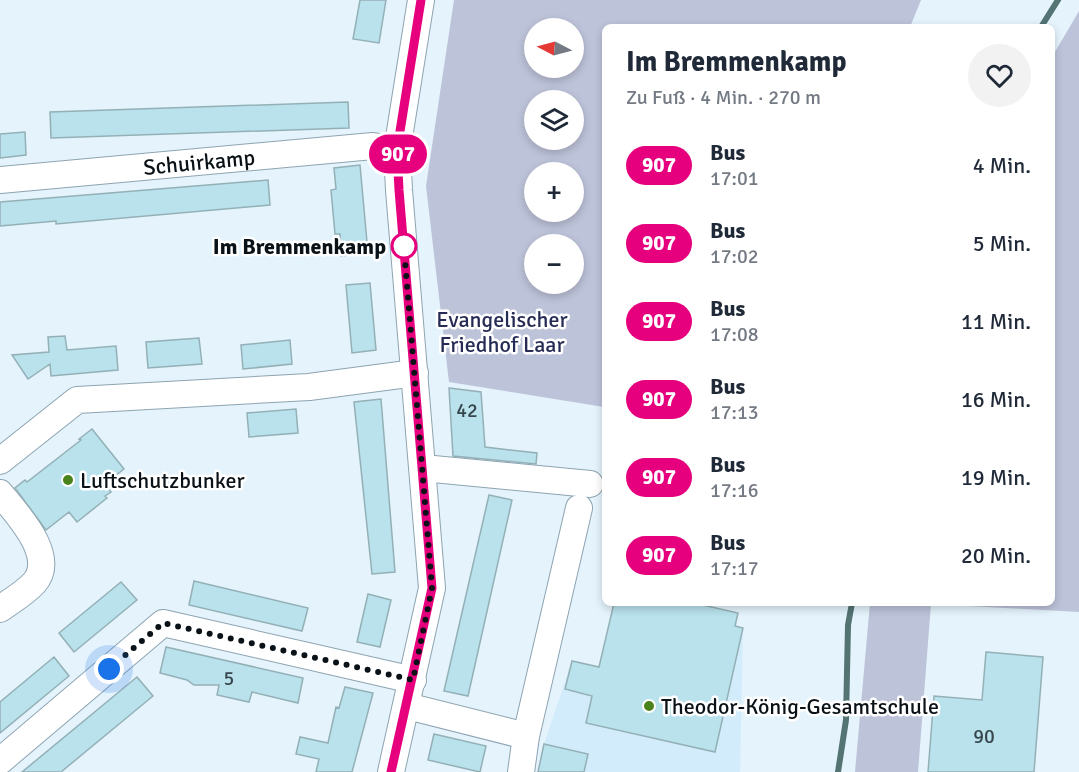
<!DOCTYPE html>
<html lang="de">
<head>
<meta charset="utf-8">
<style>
	body { margin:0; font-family:Signika,sans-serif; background:#f2f2f3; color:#1f2937; height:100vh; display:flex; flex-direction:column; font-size:22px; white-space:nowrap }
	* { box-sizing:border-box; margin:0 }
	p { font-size:20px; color:#747a83 }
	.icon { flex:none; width:33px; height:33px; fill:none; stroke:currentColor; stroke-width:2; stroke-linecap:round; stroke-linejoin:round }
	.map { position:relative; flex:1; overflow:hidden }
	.details { position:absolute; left:602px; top:24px; width:453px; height:582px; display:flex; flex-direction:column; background:#fff; border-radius:9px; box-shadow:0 3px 9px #0003 }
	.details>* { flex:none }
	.badge { padding:0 12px; border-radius:20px; font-size:21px; line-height:39px }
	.needle { width:39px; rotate:276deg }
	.fabs { position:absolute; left:524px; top:18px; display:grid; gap:12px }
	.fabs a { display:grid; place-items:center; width:60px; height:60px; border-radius:50%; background:#fff; box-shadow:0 3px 9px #0003; font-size:30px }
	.you { position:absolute; width:30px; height:30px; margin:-15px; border:4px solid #fff; border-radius:50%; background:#1a73e8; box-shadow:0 0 0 9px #1a73e833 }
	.map>.badge { position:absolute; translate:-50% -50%; box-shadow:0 0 0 3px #fff }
	.round { display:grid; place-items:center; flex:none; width:63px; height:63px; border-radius:32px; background:#f2f2f3 }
	.head { display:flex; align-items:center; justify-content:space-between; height:102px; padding:0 24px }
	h1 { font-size:28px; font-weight:700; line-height:45px }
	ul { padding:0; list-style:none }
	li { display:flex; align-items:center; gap:18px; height:78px; padding:0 24px }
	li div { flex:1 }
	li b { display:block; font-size:22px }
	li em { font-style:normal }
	li .badge { min-width:66px; font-weight:700; text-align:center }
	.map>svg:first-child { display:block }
</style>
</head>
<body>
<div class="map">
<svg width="1079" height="772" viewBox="0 0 1079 772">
	<rect width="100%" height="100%" fill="#e4f3fc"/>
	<path fill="#d2ecfb" d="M614,603H630L743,628L740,772H538L544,744L572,661L599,667Z"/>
	<path fill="#bdc3d9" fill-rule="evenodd" d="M454,0H921L910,27H604V407L449,382L426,186ZM534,28H573V68H534ZM534,100H573V140H534ZM573,172V212H534V172ZM534,244H573V284H534Z
		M1079,11V612L931,604L918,772H855L870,603H1052V57Z"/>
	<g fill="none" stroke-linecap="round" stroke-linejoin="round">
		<path stroke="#547373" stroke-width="6" d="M1041,27L1058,0
			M838,772L846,720L848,625L852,603"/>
	</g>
	<path fill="#b9e2ec" stroke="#94b0b7" stroke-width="1.5" d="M360,0H386L379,43L353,39Z
		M348,102L349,128L51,138L50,112Z
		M25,132L26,155L0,158V134Z
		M360,165L368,253L341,256L340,234H335L331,190L336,189L334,168Z
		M268,180L270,205L56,224V221L0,226V202Z
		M370,283L376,350L352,353L346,285Z
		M65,336L67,350L116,346L118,370L51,376L50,364L28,379L12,355L49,352L48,337Z
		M199,338L202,364L148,368L146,342Z
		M290,340L292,364L243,369L241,345Z
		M449,388L481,392L485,447L537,453L536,464L453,456Z
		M381,399L395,572L372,574L354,402Z
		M296,409L298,433L249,437L247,413Z
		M92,429L124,469L105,484L111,492L105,496L107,498L77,522L69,512L46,530L15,488L25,480L27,482L81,440L79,439Z
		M489,495L512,500L468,696L444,691Z
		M194,581L308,608L302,631L189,605Z
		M121,582L137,600L74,652L59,633Z
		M368,594L391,600L380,647L357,642Z
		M614,603H694L738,613L735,626L743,628L715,752L586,723L592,696L565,689L572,661L599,667Z
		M166,647L303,678L298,703L252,692L249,702L217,695L219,685H194L187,680L160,673Z
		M986,652L1043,657L1034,772H928L934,696L982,700Z
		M54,657L69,676L0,733V702Z
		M137,677L153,696L61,772H22Z
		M345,687L373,693L352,772H316L319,759L296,754L300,737L328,743L336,707L339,708Z
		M434,734L486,746L480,772L428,760Z
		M544,744L588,754L584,772H538Z"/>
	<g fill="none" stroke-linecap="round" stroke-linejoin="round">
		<defs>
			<g id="minor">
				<path id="s1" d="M0,180L373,146L397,150"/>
				<path d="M0,461L77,400L309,387L415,373"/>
				<path d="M423,468L590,484"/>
				<path d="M0,493C16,513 58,556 34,583C25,593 11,601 0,609"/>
				<path d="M407,706L526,736"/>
				<path d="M0,761L163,623L413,680"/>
				<path d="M391,772L432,588L399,190L397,150L421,0"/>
				<path d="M521,772L526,736L579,508"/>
			</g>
		</defs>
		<use href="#minor" stroke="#8da4b2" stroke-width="28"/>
		<use href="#minor" stroke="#fff" stroke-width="26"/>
	</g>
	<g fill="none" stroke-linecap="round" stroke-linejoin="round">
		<defs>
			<path id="line" d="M391,772L432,588L399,190L397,150L421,0"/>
		</defs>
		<use href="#line" stroke="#fff" stroke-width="14"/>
		<use href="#line" stroke="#e6007e" stroke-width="9"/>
		<path stroke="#0a1217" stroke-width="6" stroke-dasharray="0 10.8" d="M109,669L163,623L413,680L432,588L403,236L404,246"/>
	</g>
	<circle fill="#fff" stroke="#e6007e" stroke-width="3" cx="404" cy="246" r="12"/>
	<g fill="#4a821b" stroke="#fff" stroke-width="2">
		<circle cx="68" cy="480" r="6"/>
		<circle cx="649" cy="706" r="6"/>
	</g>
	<g text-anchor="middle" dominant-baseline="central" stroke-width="5" stroke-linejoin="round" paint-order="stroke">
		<g font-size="20" fill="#36464c">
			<text x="467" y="410">42</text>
			<text x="229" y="678">5</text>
			<text x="984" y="736">90</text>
		</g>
		<g font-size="22" fill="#0a1217" stroke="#fff">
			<text stroke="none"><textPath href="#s1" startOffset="200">Schuirkamp</textPath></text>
		</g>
		<g font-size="22" font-weight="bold" fill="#0a1217" stroke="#fff" text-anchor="end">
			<text x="386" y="246">Im Bremmenkamp</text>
		</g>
		<g font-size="22" fill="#252b54" stroke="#fff">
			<text x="502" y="319">Evangelischer<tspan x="502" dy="25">Friedhof Laar</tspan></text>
		</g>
		<g font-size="22" fill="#0a1217" stroke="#fff" text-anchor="start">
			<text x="80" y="480">Luftschutzbunker</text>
			<text x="661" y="706">Theodor-König-Gesamtschule</text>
		</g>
	</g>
</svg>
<div class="fabs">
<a><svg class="needle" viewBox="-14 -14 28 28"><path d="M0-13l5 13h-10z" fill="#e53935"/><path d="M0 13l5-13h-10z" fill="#747a83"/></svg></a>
<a><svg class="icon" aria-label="layers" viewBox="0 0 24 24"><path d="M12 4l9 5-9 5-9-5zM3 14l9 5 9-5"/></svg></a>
<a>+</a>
<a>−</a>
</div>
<div class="you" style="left:109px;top:669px"></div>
<b class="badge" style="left:398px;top:154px;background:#e6007e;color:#fff">907</b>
<section class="details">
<div class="head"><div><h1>Im Bremmenkamp</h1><p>Zu Fuß · 4 Min. · 270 m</p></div><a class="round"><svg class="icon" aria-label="heart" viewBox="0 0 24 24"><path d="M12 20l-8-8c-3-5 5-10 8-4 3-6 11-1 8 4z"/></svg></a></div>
<ul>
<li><span class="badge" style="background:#e6007e;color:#fff">907</span><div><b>Bus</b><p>17:01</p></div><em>4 Min.</em></li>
<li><span class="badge" style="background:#e6007e;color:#fff">907</span><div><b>Bus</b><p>17:02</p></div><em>5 Min.</em></li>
<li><span class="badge" style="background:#e6007e;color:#fff">907</span><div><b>Bus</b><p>17:08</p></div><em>11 Min.</em></li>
<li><span class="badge" style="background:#e6007e;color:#fff">907</span><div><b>Bus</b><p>17:13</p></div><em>16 Min.</em></li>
<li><span class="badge" style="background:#e6007e;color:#fff">907</span><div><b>Bus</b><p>17:16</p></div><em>19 Min.</em></li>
<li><span class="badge" style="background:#e6007e;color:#fff">907</span><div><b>Bus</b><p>17:17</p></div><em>20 Min.</em></li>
</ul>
</section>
</div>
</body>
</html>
